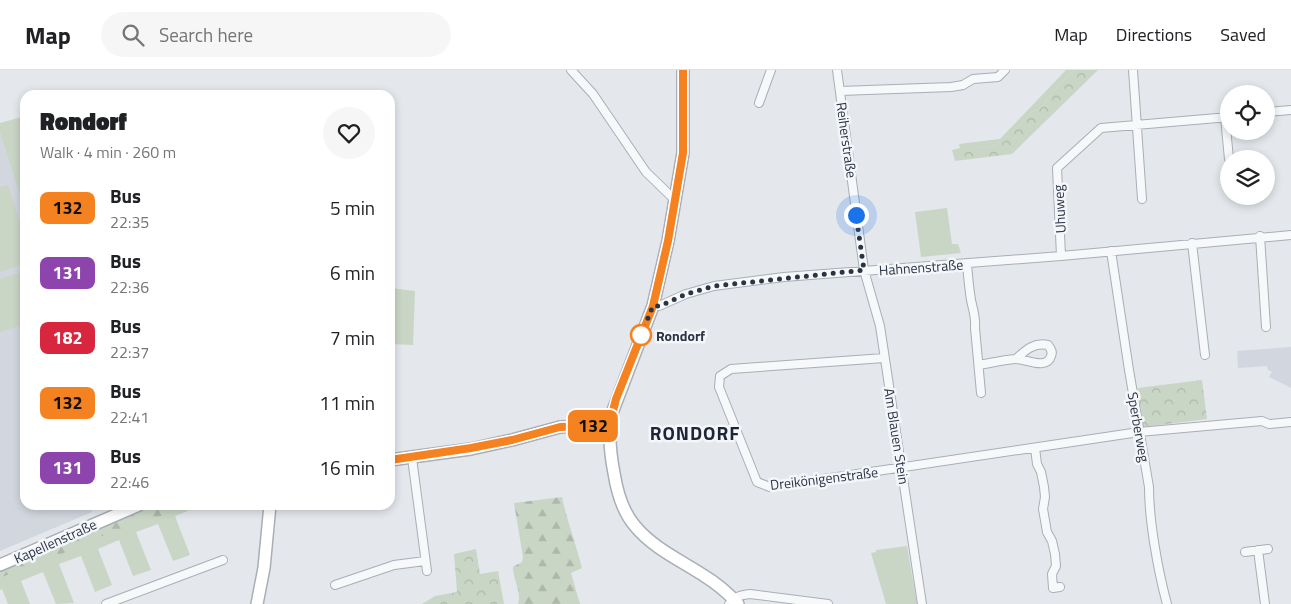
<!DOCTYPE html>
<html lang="en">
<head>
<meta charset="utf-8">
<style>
	body { margin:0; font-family:"Titillium Web",sans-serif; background:#f6f6f6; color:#202124; height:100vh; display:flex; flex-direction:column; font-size:19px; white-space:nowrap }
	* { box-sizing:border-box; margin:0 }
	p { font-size:16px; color:#757577 }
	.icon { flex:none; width:28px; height:28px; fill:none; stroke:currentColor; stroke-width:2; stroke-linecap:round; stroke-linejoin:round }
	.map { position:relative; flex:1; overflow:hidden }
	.panel { position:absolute; left:20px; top:20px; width:375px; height:420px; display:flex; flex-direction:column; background:#fff; border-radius:15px; box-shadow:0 2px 8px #0003 }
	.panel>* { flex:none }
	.badge { padding:0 10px; border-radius:8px; font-size:18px; line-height:32px }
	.fabs { position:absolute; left:1220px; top:15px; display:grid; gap:10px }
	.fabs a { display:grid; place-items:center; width:55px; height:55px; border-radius:50%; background:#fff; box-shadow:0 2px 8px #0003; font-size:25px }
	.you { position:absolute; width:25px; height:25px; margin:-12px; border:4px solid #fff; border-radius:50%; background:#1a73e8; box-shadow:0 0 0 8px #1a73e833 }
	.map>.badge { position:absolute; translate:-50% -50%; box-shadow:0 0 0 2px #fff }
	.round { display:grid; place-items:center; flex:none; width:52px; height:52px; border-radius:26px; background:#f6f6f6 }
	.summary { display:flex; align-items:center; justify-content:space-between; height:85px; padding:0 20px }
	h1 { font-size:24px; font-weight:800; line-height:38px }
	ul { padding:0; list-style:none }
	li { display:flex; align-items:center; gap:15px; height:65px; padding:0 20px }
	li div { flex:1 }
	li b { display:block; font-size:19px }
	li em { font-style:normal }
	li .badge { min-width:55px; font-weight:700; text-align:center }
	header { display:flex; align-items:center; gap:30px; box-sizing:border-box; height:70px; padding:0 25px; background:#fff; border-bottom:1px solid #e0e0e0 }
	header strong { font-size:24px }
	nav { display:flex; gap:28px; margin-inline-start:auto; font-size:18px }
	.search { width:350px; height:45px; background:#f6f6f6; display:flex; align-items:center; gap:12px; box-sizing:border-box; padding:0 18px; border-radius:28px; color:#757577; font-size:19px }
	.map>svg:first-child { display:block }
</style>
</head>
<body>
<header>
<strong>Map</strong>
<div class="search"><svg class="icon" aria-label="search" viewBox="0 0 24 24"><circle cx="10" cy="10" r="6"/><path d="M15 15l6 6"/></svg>Search here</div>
<nav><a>Map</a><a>Directions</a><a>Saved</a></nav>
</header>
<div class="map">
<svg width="1291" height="534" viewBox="0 0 1291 534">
	<defs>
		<pattern id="forest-firs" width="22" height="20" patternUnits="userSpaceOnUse" patternTransform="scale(1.25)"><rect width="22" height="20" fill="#c9d6c5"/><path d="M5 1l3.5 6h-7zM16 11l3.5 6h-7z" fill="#adb8ab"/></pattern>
		<pattern id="park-crowns" width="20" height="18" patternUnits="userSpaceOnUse" patternTransform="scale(1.25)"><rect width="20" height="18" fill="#c9d6c5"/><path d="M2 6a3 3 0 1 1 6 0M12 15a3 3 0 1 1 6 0" fill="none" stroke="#adb8ab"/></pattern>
	</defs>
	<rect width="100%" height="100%" fill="#e4e7ec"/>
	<path fill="#d2d6de" d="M0,63L25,142V435H90L92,442L0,481Z
		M1291,277V318L1269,307L1272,302L1268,300L1267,296L1238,298L1237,281Z"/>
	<path fill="#c9d6c5" d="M1066,0H1074L1053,22L1041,38L1032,42L1006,71L992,76L960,78L959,74L1000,69Z
		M25,46V142L0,63V53Z
		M8,115L25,169V194L0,202V117Z
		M947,138L952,174H958L961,183L921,187L915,142Z
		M22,202L25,212V254L0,262V209Z
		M390,218L415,221L413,275L390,274Z
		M147,435H202L175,446L190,485L173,491L158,454L136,462L151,500L133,506L119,470L98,479L112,515L95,522L81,486L59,494L74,533L56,534L43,502L21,511L30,534H8L2,519L0,520V498Z
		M907,476L917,534H886L871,483L876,482V480Z"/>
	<path fill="url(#forest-firs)" d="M562,427C567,451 576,474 582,498L571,503L580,534H518C522,522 513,510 513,497L522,492L523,487L514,433Z
		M147,435H181L177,436L174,442C160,447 148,450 133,449C126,456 119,465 109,463L59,485L49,480L47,478Z
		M39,481L41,484L30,495L0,508V498Z"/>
	<path fill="url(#park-crowns)" d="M1074,0H1098L1012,84L955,91L952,80L965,77L992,76L1005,71L1032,42L1041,38L1053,22Z
		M1202,310L1207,349L1143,357L1138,318Z
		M476,479L480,504L498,501L504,534H422L435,526L457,522L454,484Z"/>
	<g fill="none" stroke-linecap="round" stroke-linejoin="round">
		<defs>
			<path id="street" d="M571,0L593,24L646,102L676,131
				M837,0L864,200L880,256L922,534
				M1133,0L1142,129
				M840,21L951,17L963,15L973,9L998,7L1005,0
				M759,33L771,0
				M1266,42L1291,40
				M1225,47L1229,89
				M1260,166L1266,257
				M1192,173L1205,285
				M1111,181L1129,300L1149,417C1149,451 1158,501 1167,534
				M1061,186L1057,98L1101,58L1229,47
				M967,194C968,206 969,218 971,230C973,240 976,247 975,258L981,323
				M653,236H659L686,224L714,216L784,207L1061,186L1291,165
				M884,288L731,299L720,306L719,317L757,412L770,417L1139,362L1262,351L1269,354L1291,352
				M979,295C991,293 1003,290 1015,289C1024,288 1047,301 1051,286C1053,282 1051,279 1048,275C1034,272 1026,280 1017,288
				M1035,378L1037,394L1041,402L1044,417L1045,427L1043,439L1047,462L1052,471L1055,484L1056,496L1052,504L1053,518L1060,517
				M412,388L427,501
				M1258,480L1265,534
				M1245,482L1268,479
				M335,515L394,495L425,491
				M106,534L223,490
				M729,534C735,527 740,525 750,524L828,534"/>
			<path id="secondary" d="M683,0V83L668,171L653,236L612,343C608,364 610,383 614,403C617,422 622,441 635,456C653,478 680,490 703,505C716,513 728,523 738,534
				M390,390L471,379L512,370L560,357L589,356L609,357
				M0,495L139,435
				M257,534L264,498L270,435"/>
		</defs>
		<use href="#street" stroke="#a9aeb7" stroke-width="10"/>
		<use href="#secondary" stroke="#a9aeb7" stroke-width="14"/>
		<use href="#street" stroke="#f7f8fa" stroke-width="8"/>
		<use href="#secondary" stroke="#fff" stroke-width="11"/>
	</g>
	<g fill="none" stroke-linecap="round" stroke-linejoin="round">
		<defs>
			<path id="line" d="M390,390L471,378L512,370L560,357L589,356L609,357L616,329L653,236L668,171L683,83V0"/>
		</defs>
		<use href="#line" stroke="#fff" stroke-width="11"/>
		<use href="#line" stroke="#f58220" stroke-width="8"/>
		<path stroke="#2b3445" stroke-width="5" stroke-dasharray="0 9" d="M641,265L653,236H660L686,224L714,216L864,200L856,145"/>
	</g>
	<circle fill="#fff" stroke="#f58220" stroke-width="2.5" cx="641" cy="265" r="10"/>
	<g text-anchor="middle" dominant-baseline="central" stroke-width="5" stroke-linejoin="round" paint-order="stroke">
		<g font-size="14" fill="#2b3445" stroke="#f4f6f9">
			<text transform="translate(847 70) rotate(82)">Reiherstraße</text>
			<text transform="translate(1059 139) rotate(-93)">Uhuweg</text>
			<text transform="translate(921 197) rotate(-4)">Hahnenstraße</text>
			<text transform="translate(1139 357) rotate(80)">Sperberweg</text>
			<text transform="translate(897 366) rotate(81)">Am Blauen Stein</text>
			<text transform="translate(824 408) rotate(-7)">Dreikönigenstraße</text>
			<text transform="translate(55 471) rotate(-24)">Kapellenstraße</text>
		</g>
		<g font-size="14" font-weight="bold" fill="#2b3445" stroke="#f4f6f9" text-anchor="start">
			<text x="656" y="265">Rondorf</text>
		</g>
		<g font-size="19" font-weight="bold" letter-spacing="1" fill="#1d2536" stroke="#f4f6f9">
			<text x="695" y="362">RONDORF</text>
		</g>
	</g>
</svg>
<div class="fabs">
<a><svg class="icon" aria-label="locate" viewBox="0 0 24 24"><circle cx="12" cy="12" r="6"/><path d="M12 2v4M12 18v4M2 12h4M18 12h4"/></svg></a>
<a><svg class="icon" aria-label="layers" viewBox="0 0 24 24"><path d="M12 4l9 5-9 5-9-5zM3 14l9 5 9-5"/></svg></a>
</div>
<div class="you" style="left:856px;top:145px"></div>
<b class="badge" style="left:593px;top:356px;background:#f58220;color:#111">132</b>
<section class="panel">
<div class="summary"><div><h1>Rondorf</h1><p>Walk · 4 min · 260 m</p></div><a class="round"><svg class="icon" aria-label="heart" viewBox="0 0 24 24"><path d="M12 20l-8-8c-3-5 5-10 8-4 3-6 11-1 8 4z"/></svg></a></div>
<ul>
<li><span class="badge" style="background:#f58220;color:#111">132</span><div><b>Bus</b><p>22:35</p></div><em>5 min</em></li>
<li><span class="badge" style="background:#8e44ad;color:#fff">131</span><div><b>Bus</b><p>22:36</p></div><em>6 min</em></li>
<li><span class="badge" style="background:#d7263d;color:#fff">182</span><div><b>Bus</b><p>22:37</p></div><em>7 min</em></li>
<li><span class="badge" style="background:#f58220;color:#111">132</span><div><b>Bus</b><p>22:41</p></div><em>11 min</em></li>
<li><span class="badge" style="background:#8e44ad;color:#fff">131</span><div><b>Bus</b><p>22:46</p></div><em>16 min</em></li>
</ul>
</section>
</div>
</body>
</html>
